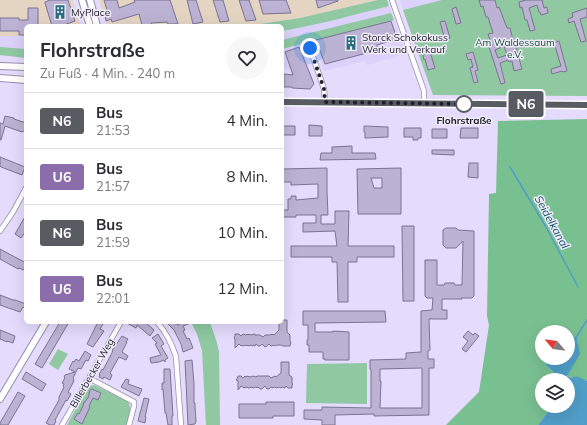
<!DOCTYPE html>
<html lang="de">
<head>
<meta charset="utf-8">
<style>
	body { margin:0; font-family:Mulish,sans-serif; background:#f7f7f7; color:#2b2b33; height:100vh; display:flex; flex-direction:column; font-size:15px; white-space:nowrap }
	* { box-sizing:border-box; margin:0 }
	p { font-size:13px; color:#7c7c81 }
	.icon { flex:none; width:22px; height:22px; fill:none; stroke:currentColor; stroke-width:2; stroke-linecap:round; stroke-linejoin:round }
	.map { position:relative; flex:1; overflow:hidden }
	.side { position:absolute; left:24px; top:24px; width:260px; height:300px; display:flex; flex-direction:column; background:#fff; border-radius:6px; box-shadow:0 4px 16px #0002 }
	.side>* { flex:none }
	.badge { padding:0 8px; border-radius:3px; font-size:14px; line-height:26px }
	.needle { width:26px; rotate:299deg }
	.fabs { position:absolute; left:535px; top:325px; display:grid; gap:8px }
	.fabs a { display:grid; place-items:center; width:40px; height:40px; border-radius:50%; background:#fff; box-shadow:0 4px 16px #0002; font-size:20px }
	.you { position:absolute; width:20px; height:20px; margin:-10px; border:3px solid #fff; border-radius:50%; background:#1a73e8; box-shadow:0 0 0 6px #1a73e833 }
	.map>.badge { position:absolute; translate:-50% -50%; box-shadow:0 0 0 2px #fff }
	.round { display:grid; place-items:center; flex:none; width:42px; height:42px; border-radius:21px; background:#f7f7f7 }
	.summary { display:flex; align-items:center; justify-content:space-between; height:68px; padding:0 16px }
	h1 { font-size:19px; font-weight:700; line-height:30px }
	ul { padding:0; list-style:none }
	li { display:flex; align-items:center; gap:12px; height:56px; padding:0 16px; border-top:1px solid #e1e1e2 }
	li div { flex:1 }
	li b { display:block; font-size:15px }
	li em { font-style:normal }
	li .badge { min-width:44px; font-weight:700; text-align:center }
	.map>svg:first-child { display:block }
</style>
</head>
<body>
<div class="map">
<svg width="587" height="425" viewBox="0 0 587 425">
	<rect width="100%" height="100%" fill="#e4dbfd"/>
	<path fill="#e4d5c3" d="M0,0H72L81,26H26V36H0Z
		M99,0H378L300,18L247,26H108Z"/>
	<path fill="#dcd1fa" d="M378,0H387L406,54L367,65L365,61L324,71L313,41L302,44L309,65L296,69H284V91H282V26H247L300,18Z
		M400,0H471L406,17Z
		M0,36H26V58L0,55Z"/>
	<path fill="#8fc8a1" d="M378,0H387L389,6C353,15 318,25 282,31V26H247L300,18Z
		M442,0H587V96L433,95L403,10Z
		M391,13L394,20L282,49V40Z
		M0,47L26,49V58L0,55Z
		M191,322H210L217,343L219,352L220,425H206L202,351L197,334Z
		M58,349L68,354L58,370L49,364Z
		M367,363V404L306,403L307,364Z
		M94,385L127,401C133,408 129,416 127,425H67L88,386Z"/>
	<path fill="#79c091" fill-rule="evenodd" d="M587,119V381C582,379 576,375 571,378L567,376L568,375L546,365L562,380H542V406H552L538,425H446L479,392L489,325L487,316L489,194L496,193L498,121ZM542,332H568V358H542Z"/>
	<path fill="#509ec8" d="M577,336V341L580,354L567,376L571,378C576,375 582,378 587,381V425H538L552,406H568V380H562L546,365L550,358H568V340Z"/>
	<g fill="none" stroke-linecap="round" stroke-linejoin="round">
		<path stroke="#509ec8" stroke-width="1.5" d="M510,167L546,227L578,287
			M577,336L587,320"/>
	</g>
	<path fill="#bcb3d4" stroke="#7b7391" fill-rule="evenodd" d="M50,0H68L75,21L61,26H52L45,3V2Z
		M104,0H117L119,8L135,2L134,0H170L178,24H168L167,22L151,23L152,25H142L139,14L112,22L111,19L106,21L105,15H106L105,11L107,10Z
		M187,0H196L203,22L193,24Z
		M213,0H223L229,21L220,22Z
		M239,0H249L256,20L246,21Z
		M259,0H286L291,13L263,14Z
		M316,0H338V1L318,8Z
		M479,0H495L497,8L499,7L507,28H510L513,40H514L522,69L514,71L512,61L509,62L508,60L500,63L505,83L501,84L489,47L492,46L488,34L493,33L488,17H486L483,6L481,7ZM504,46L507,55L498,58L495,50Z
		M526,0H542L544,8L547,7L548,13L541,15L540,12H539L537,5L529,8L535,30L530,31L527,20H525L522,7L520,8L519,2Z
		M456,7L461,23L456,24L452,9Z
		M28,8H38V26H26L25,35H19V31H0V18H19V20H28Z
		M587,8V17L580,19L586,41L581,42L574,21L569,23L568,19L573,17L572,13Z
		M391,21L397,39L377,45V50H367V53L325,64L316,40Z
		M445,21L450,38L445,39L440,22Z
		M559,41L567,71L563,72L562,71L552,74L551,69L561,66L554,43Z
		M299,47L314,84L310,89L292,88V87H284V74L293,75L285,52Z
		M430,52L435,68L428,70L425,59L424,60L423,55Z
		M473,52L478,70L475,71L478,82L474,83L470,68L473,67L471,59L468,60L466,54Z
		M5,116L14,118V119L23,122H26V132L23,131L22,132L5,126L1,140H0V123L3,124Z
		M309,125L322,126V136H309Z
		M282,126H295V135H282Z
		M364,126L388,127V137L365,138V132H364Z
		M404,128H421V138H418V140H413V137H404Z
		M461,128H478V138H460Z
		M432,129H447V138H432Z
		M352,146V153H375L376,159L320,160L321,153H332V147Z
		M432,150H454V155L432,154Z
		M0,157L25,167L22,175L1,167L0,166Z
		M469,163H478V178L468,177Z
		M327,168V191L328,215H321V224H335V211H349L348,246H394V257H357V262H348V302H338L337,262H332V257H291V246H337L335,231L303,232V223H316V215H296V217H282V210H288V199H291V196H296V200L318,198V184L291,185V182H282V169Z
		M401,168V214H358L357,169ZM371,178H382V188H374Z
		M26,215V231L21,238L15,234Z
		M402,226H414V301H403Z
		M446,228H456L458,230L474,231V296L472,298H461L462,299H442V310H447V319H429L430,350L428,351V359H434V368H429V415L374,416V414L335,415V425H322V420L304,419V410H322V407L371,408V369H370V360L406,359V353L421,352V311L432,310L433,298H427L425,296V260H437V285H444L445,283H454L455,285H462L463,241L456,248H446L443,245V230ZM422,368V408H380L381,381H380V369Z
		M0,249L26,263V266L24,269L23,270L19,268L18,269L0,259Z
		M0,295L13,300H15L26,304V309L23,307L20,312L0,305Z
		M303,311H385L386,322L315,323V332H333V331L349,332V360H325V359H323V352H309V345H307V340H308V325H303Z
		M282,320H287V332L290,335V341L291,342L290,346H283L281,345H277L275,346L274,345L271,346L269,344L267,346L265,347L262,344L260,346H258L256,344L255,346L253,345V346L251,345L249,346L248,345L247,346L246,345L243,346L242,345L241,346L239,344L235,348V339L234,338L235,336V334H239L241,336L243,334L246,335L247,334L248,335L249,334L250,335L255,334V335H260L263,337L265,335H270L271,334L272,335L273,334L274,335L279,330V322H282Z
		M60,322H69L42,368L35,364Z
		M98,322L103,324L100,329L104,331L93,347L87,344Z
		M125,322H145L154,330L150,336L137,325L136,328Z
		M166,322H176L178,325L182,322H193L183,326L185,330L183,331L187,339L189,338L193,348L183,352L181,344L174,330Z
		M0,330L15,336L13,343L7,341V342L0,339Z
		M468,331L473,335L475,333L479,336L466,352L462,349L468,341L463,337Z
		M158,334L164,344L161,346L168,358L165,360V362L164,360L159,362L151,363L150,358L161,355L155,344L157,343L152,338Z
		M122,336L128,339L126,342H127L122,352L128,356L126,360L119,357L110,373L112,375L110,380L104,377L103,379L99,377L100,375H99L102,369L103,370L112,353L113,349Z
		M85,351L91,355L88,361L86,360L81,369L78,368L73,378L74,379L73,381H74L68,392L71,394L67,401L66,400L55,420L56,421L54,425H50L46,423L59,400V397L64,387L63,386L64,384L62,383L65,378L64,377L65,375L75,372L69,369L73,361L74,362L76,359L79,361Z
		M192,360L194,384V403H195V407L196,421L195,424L188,425L185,361Z
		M281,362H289V375L292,377V383L293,384L292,385V388H288L286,386L285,388L282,387L281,388L278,387L277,388L274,387L273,388L271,387L269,389H267L265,386L262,389H260L258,387L257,388L256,387L253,388L252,387L249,388L246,387V388L244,387V388L241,386L238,390V381L236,380L237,379L238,376H241L243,378L245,376L246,377L247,376L250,377L253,376L256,377L257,376H269L271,378L275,376L276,377L281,373Z
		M164,369H170L173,416H172V425H168L166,413H165L163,389L162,390V383H164Z
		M26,372L46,384L42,391L22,379Z
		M126,379L129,380L128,384L142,389L139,396L121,387Z
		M92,389L101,393L98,400L93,398L89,406L90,407L82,424L74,419L78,413L79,414L83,406L84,402H85L89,396V393L90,390Z
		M18,392L25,396L8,425H0V423Z
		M144,398L149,399L145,417H146L145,423L138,421Z
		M266,402H294V416H273V418H239V404H266Z"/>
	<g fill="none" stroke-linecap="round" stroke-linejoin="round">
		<defs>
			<path id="minor" d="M392,0L424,91V103
				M310,48L324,89L325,103
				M0,231L13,212L26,188
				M157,322C166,332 172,344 176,357L181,425
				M89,378L134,402V406L129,425
				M62,425L121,322"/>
			<path id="secondary" d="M82,0L90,26
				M90,0L97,26
				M0,66L26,67
				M0,78L26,80
				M282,102L587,105
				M0,399L46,322"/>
		</defs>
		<use href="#minor" stroke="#978fae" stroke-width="6"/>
		<use href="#secondary" stroke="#978fae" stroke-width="8"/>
		<use href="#minor" stroke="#fff" stroke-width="4.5"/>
		<use href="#secondary" stroke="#fff" stroke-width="6"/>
	</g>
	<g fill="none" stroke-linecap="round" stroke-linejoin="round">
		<defs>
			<path id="line" d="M282,102L587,105"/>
		</defs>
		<use href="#line" stroke="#fff" stroke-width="9"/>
		<use href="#line" stroke="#595b62" stroke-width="6"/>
		<path stroke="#211d2a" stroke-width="4" stroke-dasharray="0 7.2" d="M310,48L324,89L325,102L464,104"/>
	</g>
	<defs>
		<symbol id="building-bare" viewBox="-9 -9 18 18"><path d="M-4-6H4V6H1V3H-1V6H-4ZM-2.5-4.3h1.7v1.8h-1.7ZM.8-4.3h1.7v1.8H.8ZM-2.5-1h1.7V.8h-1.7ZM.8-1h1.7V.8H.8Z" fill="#286c7d" stroke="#efecfa" stroke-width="2.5" paint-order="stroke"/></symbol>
	</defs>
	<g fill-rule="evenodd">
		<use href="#building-bare" x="50" y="2" width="20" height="20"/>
		<use href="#building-bare" x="341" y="33" width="20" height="20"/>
	</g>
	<circle fill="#fff" stroke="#595b62" stroke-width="2" cx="464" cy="104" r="8"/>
	<g text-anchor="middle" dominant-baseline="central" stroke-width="3" stroke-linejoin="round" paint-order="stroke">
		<g font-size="10" fill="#211d2a" stroke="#efecfa" text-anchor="start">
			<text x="71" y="12">MyPlace</text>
			<text x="362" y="37">Storck Schokokuss<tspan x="362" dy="12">Werk und Verkauf</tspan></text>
		</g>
		<g font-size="10" fill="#174d2e" stroke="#efecfa">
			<text x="515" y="42">Am Waldessaum<tspan x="515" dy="12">e.V.</tspan></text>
		</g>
		<g font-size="10" font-weight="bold" fill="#211d2a" stroke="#efecfa">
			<text x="464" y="120">Flohrstraße</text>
		</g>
		<g font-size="10" fill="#211d2a" stroke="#efecfa">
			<text transform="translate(92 373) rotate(-60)">Billerbecker Weg</text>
		</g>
		<g font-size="11" font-style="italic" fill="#155270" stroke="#efecfa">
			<text transform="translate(552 222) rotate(61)">Seidelkanal</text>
		</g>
	</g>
</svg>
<div class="fabs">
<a><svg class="needle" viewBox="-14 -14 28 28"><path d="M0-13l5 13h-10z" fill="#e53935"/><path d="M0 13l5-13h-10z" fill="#7c7c81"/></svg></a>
<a><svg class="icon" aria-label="layers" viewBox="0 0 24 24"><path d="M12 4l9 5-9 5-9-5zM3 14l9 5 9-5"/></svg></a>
</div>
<div class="you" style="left:310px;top:48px"></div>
<b class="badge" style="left:526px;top:104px;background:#595b62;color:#fff">N6</b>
<section class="side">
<div class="summary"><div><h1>Flohrstraße</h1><p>Zu Fuß · 4 Min. · 240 m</p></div><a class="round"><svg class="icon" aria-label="heart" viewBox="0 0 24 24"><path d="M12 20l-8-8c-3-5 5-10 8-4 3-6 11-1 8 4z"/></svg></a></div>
<ul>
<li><span class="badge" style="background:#595b62;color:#fff">N6</span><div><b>Bus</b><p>21:53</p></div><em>4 Min.</em></li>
<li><span class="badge" style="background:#8c6dab;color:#fff">U6</span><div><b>Bus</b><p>21:57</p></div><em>8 Min.</em></li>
<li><span class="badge" style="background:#595b62;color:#fff">N6</span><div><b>Bus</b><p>21:59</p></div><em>10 Min.</em></li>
<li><span class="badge" style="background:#8c6dab;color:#fff">U6</span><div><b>Bus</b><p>22:01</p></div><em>12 Min.</em></li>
</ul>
</section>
</div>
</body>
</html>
